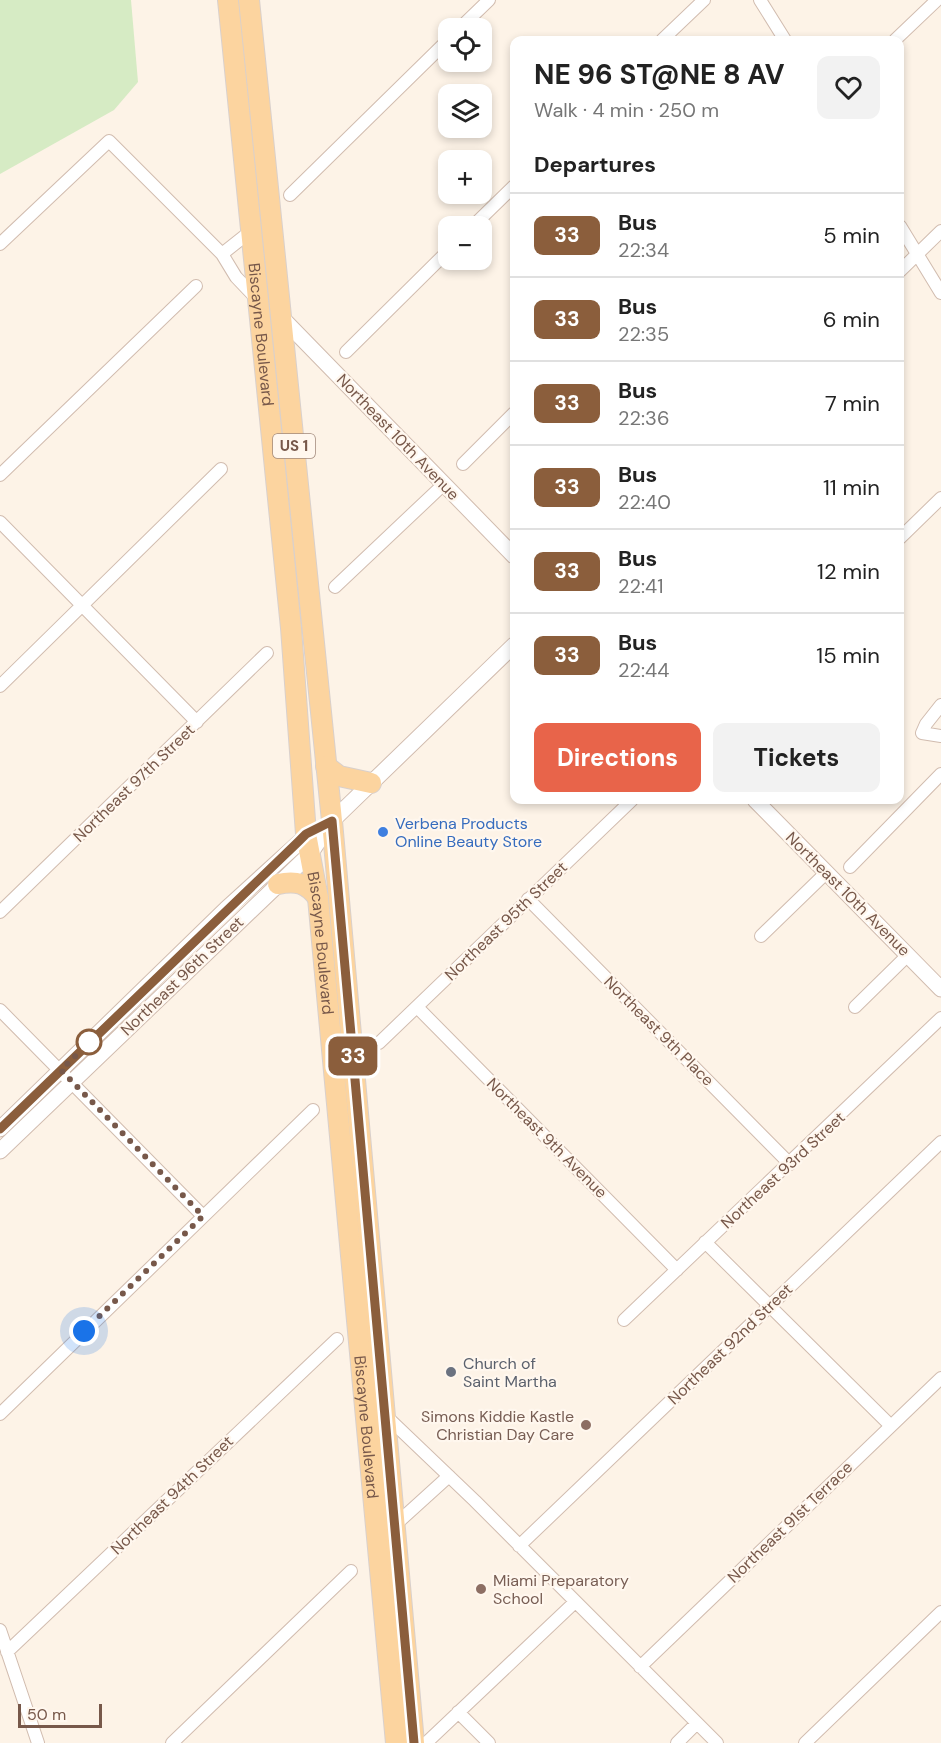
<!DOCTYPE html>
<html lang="en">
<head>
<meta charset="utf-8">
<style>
	body { margin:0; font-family:"DM Sans",sans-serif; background:#f2f2f2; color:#222; height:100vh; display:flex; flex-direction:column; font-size:22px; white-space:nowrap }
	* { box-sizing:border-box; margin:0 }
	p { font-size:20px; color:#767676 }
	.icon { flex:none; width:33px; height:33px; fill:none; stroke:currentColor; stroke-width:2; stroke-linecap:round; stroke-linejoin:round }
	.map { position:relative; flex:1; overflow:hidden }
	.details { position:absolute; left:510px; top:36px; width:394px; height:768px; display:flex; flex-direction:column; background:#fff; border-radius:12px; box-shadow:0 3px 9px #0003 }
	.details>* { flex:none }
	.badge { padding:0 12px; border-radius:9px; font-size:21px; line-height:39px }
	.buttons { position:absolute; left:438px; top:18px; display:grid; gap:12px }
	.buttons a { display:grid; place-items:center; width:54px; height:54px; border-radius:12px; background:#fff; box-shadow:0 3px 9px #0003; font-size:30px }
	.scale { position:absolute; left:18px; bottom:15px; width:84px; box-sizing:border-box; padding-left:6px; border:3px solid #77584a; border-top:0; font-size:16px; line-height:21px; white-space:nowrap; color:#77584a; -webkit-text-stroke:4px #fff7ee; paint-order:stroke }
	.you { position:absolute; width:30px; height:30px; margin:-15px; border:4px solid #fff; border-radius:50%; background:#1a73e8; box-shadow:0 0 0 9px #1a73e833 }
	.map>.badge { position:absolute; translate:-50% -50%; box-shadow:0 0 0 3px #fff }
	h2 { padding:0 24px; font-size:22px; line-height:54px }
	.round { display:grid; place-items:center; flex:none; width:63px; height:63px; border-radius:12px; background:#f2f2f2 }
	.head { display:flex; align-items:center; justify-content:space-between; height:102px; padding:0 24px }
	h1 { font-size:28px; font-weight:700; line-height:45px }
	.primary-button { display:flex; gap:12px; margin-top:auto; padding:12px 24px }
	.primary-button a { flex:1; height:69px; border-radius:12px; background:#e8644a; color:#fff; font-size:24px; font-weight:700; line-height:69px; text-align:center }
	.primary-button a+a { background:#f2f2f2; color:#222 }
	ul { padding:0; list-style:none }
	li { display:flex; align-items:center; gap:18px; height:84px; padding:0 24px; border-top:2px solid #e0e0e0 }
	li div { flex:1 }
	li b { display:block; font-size:22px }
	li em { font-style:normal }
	li .badge { min-width:66px; font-weight:700; text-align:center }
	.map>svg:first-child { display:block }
</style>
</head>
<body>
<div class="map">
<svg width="941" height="1743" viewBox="0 0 941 1743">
	<rect width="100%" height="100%" fill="#fdf3e7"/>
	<path fill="#d6ebc4" d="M0,0H131L138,82L114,110L0,174Z"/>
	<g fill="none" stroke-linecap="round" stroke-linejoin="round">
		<defs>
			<path id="minor" d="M760,0L785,40
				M460,28L489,0
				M662,40L704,0
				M895,40L937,0
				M290,195L448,40
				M473,226L514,186
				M900,226L941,293
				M0,244L109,141L222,254L236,277L257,299
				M222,254L251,231
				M900,271L941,231
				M346,352L448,251
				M463,464L514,413
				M0,475L196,286
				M0,522L197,722
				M900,538L941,498
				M335,587L444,484
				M0,686L221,469
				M941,705L926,724L922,733L941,736
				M850,867L941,774
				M528,899L790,1164
				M0,912L267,653
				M761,936L827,872
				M417,1007L677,1270
				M855,1007L908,955
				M0,1010L203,1216
				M379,1043L632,800
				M705,1242L890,1425
				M624,1320L941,1018
				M0,1414L313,1110
				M386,1416L475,1501L717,1743
				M395,1525L449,1476
				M519,1546L941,1142
				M0,1630L38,1743
				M7,1652L337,1339
				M640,1667L941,1378
				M458,1712L489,1743
				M172,1743L351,1571
				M426,1743L575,1602
				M677,1743L697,1723
				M805,1743L941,1612"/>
			<path id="tertiary" d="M281,317L514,556
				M755,800L941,989
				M0,1129L226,909L313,830
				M0,1151L310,854L332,821L514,645"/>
			<g id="primary">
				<path id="s1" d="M228,0L291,628L306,834L318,898L396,1743"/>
				<path d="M249,0L332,821L414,1743"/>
				<path d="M326,766L339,776L371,783"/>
				<path d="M278,884C296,880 307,883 318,898"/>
			</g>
		</defs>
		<use href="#minor" stroke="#d1bcaf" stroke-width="14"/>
		<use href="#tertiary" stroke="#d1bcaf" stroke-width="17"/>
		<use href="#primary" stroke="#d9d0cc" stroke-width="22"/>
		<use href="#minor" stroke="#fff" stroke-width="12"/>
		<use href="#tertiary" stroke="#fff" stroke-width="15"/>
		<use href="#primary" stroke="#fcd49f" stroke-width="20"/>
	</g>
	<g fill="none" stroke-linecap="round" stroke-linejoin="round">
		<defs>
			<path id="line" d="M0,1129L298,842L306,834L332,821L414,1743"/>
		</defs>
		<use href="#line" stroke="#fff" stroke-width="14"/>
		<use href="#line" stroke="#8b5e3c" stroke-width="9"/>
		<path stroke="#77584a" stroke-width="6" stroke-dasharray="0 10.8" d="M84,1331L203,1216L61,1070L94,1038L89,1042"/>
	</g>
	<circle fill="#3f7fe0" stroke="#fff7ee" stroke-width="2" cx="383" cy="832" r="6"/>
	<circle fill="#fff" stroke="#8b5e3c" stroke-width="3" cx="89" cy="1042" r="12"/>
	<circle fill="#6b7280" stroke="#fff7ee" stroke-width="2" cx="451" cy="1372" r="6"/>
	<g fill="#8d6e63" stroke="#fff7ee" stroke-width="2">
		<circle cx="586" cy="1425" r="6"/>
		<circle cx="481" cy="1589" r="6"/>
	</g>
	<g text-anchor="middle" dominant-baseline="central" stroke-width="4.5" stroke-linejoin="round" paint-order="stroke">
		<rect fill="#fff7ee" stroke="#a0887b" stroke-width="1.5" x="273" y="434" width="42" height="24" rx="4.5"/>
		<g font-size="15" font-weight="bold" fill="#77584a">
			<text x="294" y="446">US 1</text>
		</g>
		<g font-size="16" fill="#77584a" stroke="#fff7ee">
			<text stroke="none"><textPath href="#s1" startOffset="336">Biscayne Boulevard</textPath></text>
			<text transform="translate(398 437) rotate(46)">Northeast 10th Avenue</text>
			<text transform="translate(134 783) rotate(-44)">Northeast 97th Street</text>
			<text transform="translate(848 894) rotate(45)">Northeast 10th Avenue</text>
			<text transform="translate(506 921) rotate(-44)">Northeast 95th Street</text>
			<text stroke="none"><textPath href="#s1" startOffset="948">Biscayne Boulevard</textPath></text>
			<text transform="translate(182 976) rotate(-44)">Northeast 96th Street</text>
			<text transform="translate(659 1031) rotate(45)">Northeast 9th Place</text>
			<text transform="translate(547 1138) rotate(45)">Northeast 9th Avenue</text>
			<text transform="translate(783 1170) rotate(-43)">Northeast 93rd Street</text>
			<text transform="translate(730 1344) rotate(-44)">Northeast 92nd Street</text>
			<text stroke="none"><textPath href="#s1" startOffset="1434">Biscayne Boulevard</textPath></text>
			<text transform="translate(172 1495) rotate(-44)">Northeast 94th Street</text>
			<text transform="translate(790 1522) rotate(-44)">Northeast 91st Terrace</text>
		</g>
		<g font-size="16" fill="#366cbe" stroke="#fff7ee" text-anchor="start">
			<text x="395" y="823">Verbena Products<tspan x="395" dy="18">Online Beauty Store</tspan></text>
		</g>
		<g font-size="16" fill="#5b616d" stroke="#fff7ee" text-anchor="start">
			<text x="463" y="1363">Church of<tspan x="463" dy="18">Saint Martha</tspan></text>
		</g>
		<g font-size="16" fill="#785e54" stroke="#fff7ee" text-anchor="end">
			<text x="574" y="1416">Simons Kiddie Kastle<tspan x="574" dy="18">Christian Day Care</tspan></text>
			<text x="493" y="1580" text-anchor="start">Miami Preparatory<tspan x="493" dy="18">School</tspan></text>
		</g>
	</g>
</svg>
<div class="buttons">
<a><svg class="icon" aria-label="locate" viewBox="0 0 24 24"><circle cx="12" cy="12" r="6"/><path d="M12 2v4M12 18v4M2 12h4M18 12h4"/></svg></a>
<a><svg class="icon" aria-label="layers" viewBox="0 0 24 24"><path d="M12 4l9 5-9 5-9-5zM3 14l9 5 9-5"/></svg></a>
<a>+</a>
<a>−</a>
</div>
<div class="scale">50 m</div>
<div class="you" style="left:84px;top:1331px"></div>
<b class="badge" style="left:353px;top:1056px;background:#8b5e3c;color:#fff">33</b>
<section class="details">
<div class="head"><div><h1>NE 96 ST@NE 8 AV</h1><p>Walk · 4 min · 250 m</p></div><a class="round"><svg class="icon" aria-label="heart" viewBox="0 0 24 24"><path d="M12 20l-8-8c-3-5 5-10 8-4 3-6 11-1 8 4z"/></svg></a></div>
<h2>Departures</h2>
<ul>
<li><span class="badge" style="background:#8b5e3c;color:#fff">33</span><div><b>Bus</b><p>22:34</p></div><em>5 min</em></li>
<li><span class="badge" style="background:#8b5e3c;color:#fff">33</span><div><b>Bus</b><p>22:35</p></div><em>6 min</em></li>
<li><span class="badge" style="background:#8b5e3c;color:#fff">33</span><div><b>Bus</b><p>22:36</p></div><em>7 min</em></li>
<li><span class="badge" style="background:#8b5e3c;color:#fff">33</span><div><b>Bus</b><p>22:40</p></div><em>11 min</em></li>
<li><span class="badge" style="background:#8b5e3c;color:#fff">33</span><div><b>Bus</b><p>22:41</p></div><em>12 min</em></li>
<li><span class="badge" style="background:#8b5e3c;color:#fff">33</span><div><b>Bus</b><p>22:44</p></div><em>15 min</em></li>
</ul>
<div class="primary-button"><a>Directions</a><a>Tickets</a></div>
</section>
</div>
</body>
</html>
